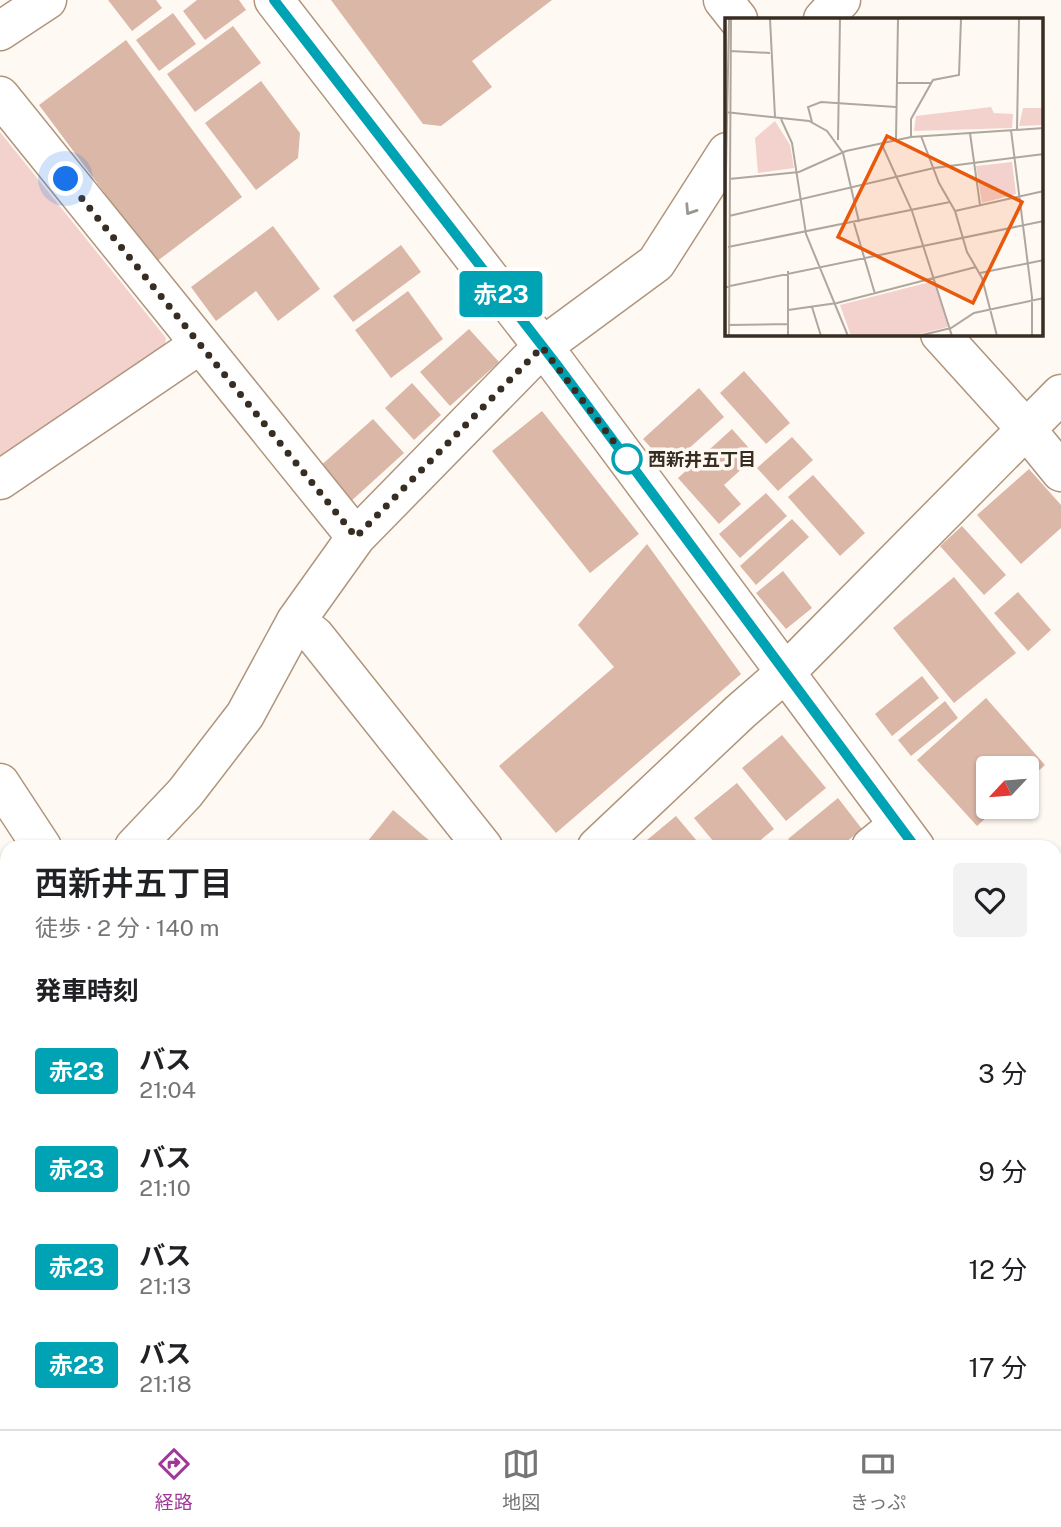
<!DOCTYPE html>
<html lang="ja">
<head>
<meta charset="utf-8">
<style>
	body { margin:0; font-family:"Public Sans","Noto Sans JP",sans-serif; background:#f2f2f2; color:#202124; height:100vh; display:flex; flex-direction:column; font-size:26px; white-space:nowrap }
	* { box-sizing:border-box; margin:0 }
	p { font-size:23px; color:#757577 }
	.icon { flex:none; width:38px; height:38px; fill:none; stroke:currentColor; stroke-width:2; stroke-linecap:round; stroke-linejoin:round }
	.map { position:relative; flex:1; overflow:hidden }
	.sheet { position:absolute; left:0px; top:840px; width:1062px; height:590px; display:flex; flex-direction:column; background:#fff; border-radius:21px 21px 0 0; box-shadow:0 2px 5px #0004 }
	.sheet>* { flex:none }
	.badge { padding:0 14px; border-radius:5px; font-size:24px; line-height:46px }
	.needle { width:46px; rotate:244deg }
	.fabs { position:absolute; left:976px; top:756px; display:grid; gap:14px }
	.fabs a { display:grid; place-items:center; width:63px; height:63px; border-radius:7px; background:#fff; box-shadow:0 2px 5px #0004; font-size:35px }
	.you { position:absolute; width:35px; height:35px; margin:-18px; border:5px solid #fff; border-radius:50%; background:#1a73e8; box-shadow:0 0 0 10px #1a73e833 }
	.map>.badge { position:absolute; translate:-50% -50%; box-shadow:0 0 0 4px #fff }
	h2 { padding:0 35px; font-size:26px; line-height:63px }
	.round { display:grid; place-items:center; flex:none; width:74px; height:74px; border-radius:7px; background:#f2f2f2 }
	.summary { display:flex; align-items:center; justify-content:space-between; height:119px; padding:0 35px }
	h1 { font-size:33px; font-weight:600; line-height:52px }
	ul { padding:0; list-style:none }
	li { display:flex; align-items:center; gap:21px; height:98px; padding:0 35px }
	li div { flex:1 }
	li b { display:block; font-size:26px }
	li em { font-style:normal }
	li .badge { min-width:77px; font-weight:700; text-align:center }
	.dock { display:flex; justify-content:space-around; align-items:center; height:98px; border-top:2px solid #e0e0e0; background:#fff; font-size:19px; color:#757577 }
	.dock a { display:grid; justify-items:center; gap:4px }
	.dock .on { color:#a03799 }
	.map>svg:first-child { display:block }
</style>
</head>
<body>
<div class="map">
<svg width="1061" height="1429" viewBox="0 0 1061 1429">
	<rect width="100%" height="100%" fill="#fff9f3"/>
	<path fill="#f3d1cc" d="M0,132L166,338L163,355L0,466Z"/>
	<path fill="#dbb7a7" d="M108,0H156L162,8L132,31Z
		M197,0H239L246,10L205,40L183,11Z
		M331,0H552L472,61L492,87L441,126L423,124Z
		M173,13L196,44L159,71L136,40Z
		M233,26L261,63L195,112L167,74Z
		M126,40L242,197L156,262L39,105Z
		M261,81L300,133L298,158L256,190L205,123Z
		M273,226L320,289L278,321L256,291L216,321L191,287Z
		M401,245L421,272L353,322L333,296Z
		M408,291L443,339L391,378L355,330Z
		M469,329L499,362L450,406L420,372Z
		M744,371L790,423L766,444L720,393Z
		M412,383L441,415L414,440L385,408Z
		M699,388L724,417L668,467L643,439Z
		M542,411L639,534L590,573L492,451Z
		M373,419L404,453L349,503L318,468Z
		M732,429L756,456L724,485L741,504L719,524L678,478Z
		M792,437L813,460L778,491L757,468Z
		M1029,469L1061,505V528L1021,564L977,515Z
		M813,475L865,533L840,556L788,497Z
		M766,493L787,516L740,558L719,534Z
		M792,519L809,537L756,585L740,566Z
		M962,526L1006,575L984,595L940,546Z
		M647,544L741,674L556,833L499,766L614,667L578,625Z
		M783,571L812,608L786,629L756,593Z
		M954,577L1016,653L954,703L893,628Z
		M1018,592L1051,630L1028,651L994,613Z
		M922,676L939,698L892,736L875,714Z
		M986,698L1045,765L1027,781V768H989V807H998L977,826L917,760Z
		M945,701L958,718L911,756L898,740Z
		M782,735L826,788L786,821L742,768Z
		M737,783L774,829L752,847H718L694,818Z
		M838,798L862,829L840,847H795L788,839Z
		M393,810L437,847H363Z
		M676,816L702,847H643L641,845Z
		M1055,1088L1061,1095V1148L1055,1153Z
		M1061,1219V1303L1055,1309V1225Z"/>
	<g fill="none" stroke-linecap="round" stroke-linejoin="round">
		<defs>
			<path id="minor" d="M274,0L557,365L915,847
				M723,0L738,19
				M823,19L841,0
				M0,31L47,0
				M0,96L356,537
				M940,334L1026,429L1061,472
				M0,480L199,345
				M296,621L315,636L483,847
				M0,783L42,847
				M134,847L185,793L245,715L296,621L356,537L542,347L656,263L727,152
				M597,847L740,712L786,672L1061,394
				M871,847L898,825
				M0,960L7,954
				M1055,1032L1061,1039
				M1055,1190L1061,1185
				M0,1339L7,1346
				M79,1423L84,1429
				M501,1423L507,1429
				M937,1423L942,1429
				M700,1429L708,1423"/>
		</defs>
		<use href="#minor" stroke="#b0957c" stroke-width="41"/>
		<use href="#minor" stroke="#fff" stroke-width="38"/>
	</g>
	<defs><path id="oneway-chevron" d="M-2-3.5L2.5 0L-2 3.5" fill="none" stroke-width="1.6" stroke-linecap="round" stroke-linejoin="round" transform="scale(1.75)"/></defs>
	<use stroke="#9b9690" href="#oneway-chevron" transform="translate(690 210) rotate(123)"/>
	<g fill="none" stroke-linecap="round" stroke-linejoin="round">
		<defs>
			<path id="line" d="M274,0L557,365L915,847"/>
		</defs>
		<use href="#line" stroke="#fff" stroke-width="16"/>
		<use href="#line" stroke="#00a3b4" stroke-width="10"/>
		<path stroke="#372d22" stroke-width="7" stroke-dasharray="0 12.6" d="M66,179L356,537L542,347L627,459"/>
	</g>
	<circle fill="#fff" stroke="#00a3b4" stroke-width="3.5" cx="627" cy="459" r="14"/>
	<g text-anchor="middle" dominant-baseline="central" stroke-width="7" stroke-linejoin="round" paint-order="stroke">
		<g font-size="18" font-weight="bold" fill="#372d22" stroke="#fff9f3" text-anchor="start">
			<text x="648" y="459">西新井五丁目</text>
		</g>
	</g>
	<g transform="translate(725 18)">
		<rect width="318" height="318" fill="#fff9f3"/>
		<path d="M266,89L269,95L288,96L287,110L189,113L191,98ZM298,90H318V107L294,108ZM50,103L65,127L69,150L33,155L30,120ZM287,144L291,176L257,185L251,148ZM209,263L223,309L186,318H126L115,287Z" fill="#f3d1cc"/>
		<path fill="none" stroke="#afa79f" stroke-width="2" d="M45,1L50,99M5,33L45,35M172,65H206M0,94L84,103L102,113L118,135L134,204M56,101L67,125L81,216L123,318M87,104L83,89L96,84L171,89M292,111L294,1M286,112L307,279V318M245,115L255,187M196,118L214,165L230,193L242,234L257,260L272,318M186,119V101L208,62L234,57L236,1M113,122L115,1M171,122L173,1M157,127L187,193L227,318M4,161L74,154L121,133L186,119L319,110M230,193L319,173M4,198L209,150L319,136M0,204L4,1M129,205L150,276M3,229L225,184M63,253V318M255,255L319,242M0,269L319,203M87,289L96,318M63,292L112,285L251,249M3,307L63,306M4,318L6,1M193,318L226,310L249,295L319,280"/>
		<path fill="#e8590c" fill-opacity="0.15" stroke="#e8590c" stroke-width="3.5" d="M162,118L297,184L248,285L113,219Z"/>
		<rect width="318" height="318" fill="none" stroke="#372d22" stroke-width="3.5"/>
	</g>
</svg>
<div class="fabs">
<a><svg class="needle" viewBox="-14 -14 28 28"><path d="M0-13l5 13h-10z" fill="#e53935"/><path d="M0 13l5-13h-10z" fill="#757577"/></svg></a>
</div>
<div class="you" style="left:66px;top:179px"></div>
<b class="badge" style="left:501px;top:294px;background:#00a3b4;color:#fff">赤23</b>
<section class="sheet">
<div class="summary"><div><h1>西新井五丁目</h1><p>徒歩 · 2 分 · 140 m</p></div><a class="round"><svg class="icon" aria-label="heart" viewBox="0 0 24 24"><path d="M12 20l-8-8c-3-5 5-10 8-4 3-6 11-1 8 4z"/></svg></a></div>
<h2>発車時刻</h2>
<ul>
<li><span class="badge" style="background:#00a3b4;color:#fff">赤23</span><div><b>バス</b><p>21:04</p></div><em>3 分</em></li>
<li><span class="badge" style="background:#00a3b4;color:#fff">赤23</span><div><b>バス</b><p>21:10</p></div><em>9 分</em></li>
<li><span class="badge" style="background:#00a3b4;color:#fff">赤23</span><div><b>バス</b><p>21:13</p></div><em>12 分</em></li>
<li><span class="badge" style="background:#00a3b4;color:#fff">赤23</span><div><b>バス</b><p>21:18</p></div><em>17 分</em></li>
</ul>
</section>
</div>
<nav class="dock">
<a class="on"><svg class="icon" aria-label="directions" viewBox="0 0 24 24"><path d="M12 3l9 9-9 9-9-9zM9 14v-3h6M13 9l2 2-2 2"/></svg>経路</a>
<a><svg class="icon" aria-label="map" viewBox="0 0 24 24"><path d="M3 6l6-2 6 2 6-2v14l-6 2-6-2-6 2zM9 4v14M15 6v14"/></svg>地図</a>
<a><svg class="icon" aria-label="tickets" viewBox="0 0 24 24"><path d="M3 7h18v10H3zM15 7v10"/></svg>きっぷ</a>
</nav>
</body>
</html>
